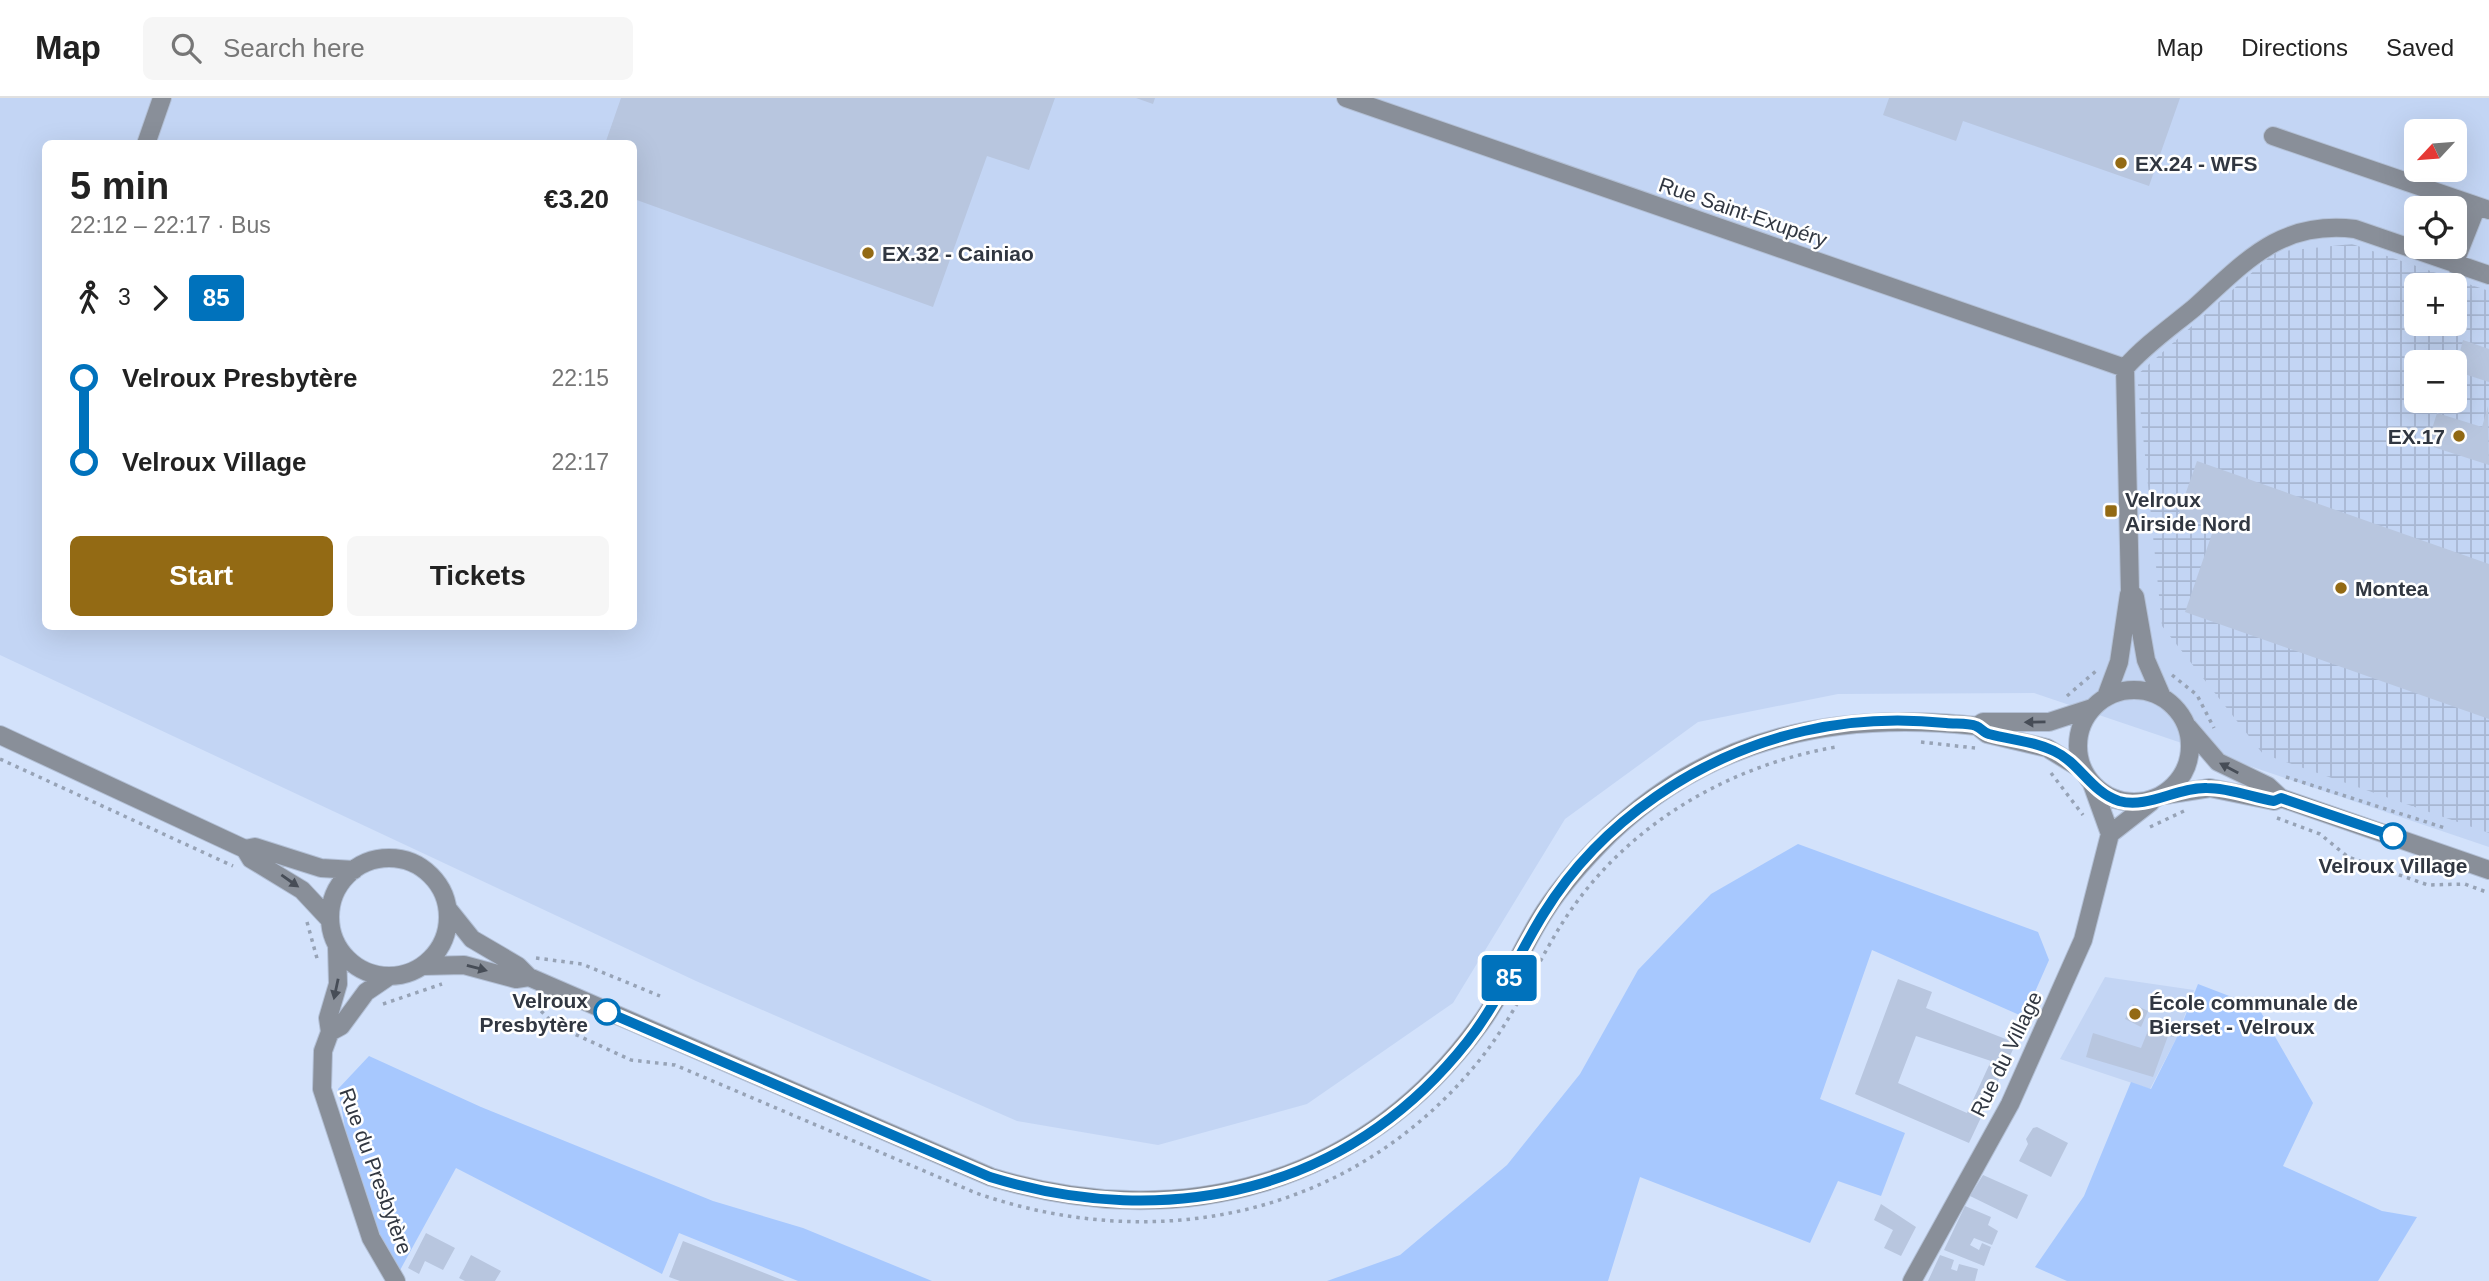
<!DOCTYPE html>
<html lang="en">
<head>
<meta charset="utf-8">
<style>
	body { margin:0; font-family:Arial,sans-serif; background:#f6f6f6; color:#222; height:100vh; display:flex; flex-direction:column; font-size:26px; white-space:nowrap }
	* { box-sizing:border-box; margin:0 }
	p { font-size:23px; color:#767676 }
	.icon { flex:none; width:38px; height:38px; fill:none; stroke:currentColor; stroke-width:2; stroke-linecap:round; stroke-linejoin:round }
	.map { position:relative; flex:1; overflow:hidden }
	.side { position:absolute; left:42px; top:42px; width:595px; height:490px; display:flex; flex-direction:column; background:#fff; border-radius:10px; box-shadow:0 7px 28px #0002 }
	.side>* { flex:none }
	.badge { padding:0 14px; border-radius:5px; font-size:24px; line-height:46px }
	.needle { width:46px; rotate:244deg }
	.controls { position:absolute; left:2404px; top:21px; display:grid; gap:14px }
	.controls a { display:grid; place-items:center; width:63px; height:63px; border-radius:10px; background:#fff; box-shadow:0 7px 28px #0002; font-size:35px }
	.map>.badge { position:absolute; translate:-50% -50%; box-shadow:0 0 0 4px #fff }
	.legs { display:flex; align-items:center; gap:10px; height:77px; padding:0 28px; font-size:23px }
	.legs p { margin-inline-start:auto }
	.summary { display:flex; align-items:center; justify-content:space-between; height:119px; padding:0 28px }
	h1 { font-size:38px; font-weight:700; line-height:52px }
	.button { display:flex; gap:14px; margin-top:auto; padding:14px 28px }
	.button a { flex:1; height:80px; border-radius:10px; background:#936a14; color:#fff; font-size:28px; font-weight:700; line-height:80px; text-align:center }
	.button a+a { background:#f6f6f6; color:#222 }
	ul { padding:0 28px; list-style:none }
	li { display:flex; align-items:center; gap:24px; height:84px; font-size:26px }
	li i { display:grid; place-items:center; width:10px; height:100%; margin:0 9px; background:currentColor }
	li i::after { content:''; width:18px; height:18px; margin:-9px; border:5px solid; border-radius:50%; background:#fff }
	li p { margin-inline-start:auto }
	li:first-child i { background:linear-gradient(#0000 50%,currentColor 0) }
	li:last-child i { background:linear-gradient(currentColor 50%,#0000 0) }
	header { display:flex; align-items:center; gap:42px; box-sizing:border-box; height:98px; padding:0 35px; background:#fff; border-bottom:2px solid #e0e0e0 }
	header strong { font-size:33px }
	nav { display:flex; gap:38px; margin-inline-start:auto; font-size:24px }
	.search { width:490px; height:63px; background:#f6f6f6; display:flex; align-items:center; gap:18px; box-sizing:border-box; padding:0 24px; border-radius:10px; color:#767676; font-size:26px }
	.map>svg:first-child { display:block }
</style>
</head>
<body>
<header>
<strong>Map</strong>
<div class="search"><svg class="icon" aria-label="search" viewBox="0 0 24 24"><circle cx="10" cy="10" r="6"/><path d="M15 15l6 6"/></svg>Search here</div>
<nav><a>Map</a><a>Directions</a><a>Saved</a></nav>
</header>
<div class="map">
<svg width="2489" height="1183" viewBox="0 0 2489 1183">
	<defs>
		<pattern id="industrial-grid" width="8" height="8" patternUnits="userSpaceOnUse" patternTransform="scale(1.75)"><rect width="8" height="8" fill="#c3d5f4"/><path d="M0 4h8M4 0v8" fill="none" stroke="#a8b7d2"/></pattern>
	</defs>
	<rect width="100%" height="100%" fill="#d3e2fb"/>
	<path fill="#c3d5f4" fill-rule="evenodd" d="M0,0H2489V749L2034,595L1838,596L1698,624L1565,721L1453,905L1307,1006L1158,1047L1017,1023L696,883L0,557ZM2417,33H2455V72H2417ZM46,46H634V528H46ZM2417,110H2455V149H2417ZM2417,187H2455V226H2417ZM2417,264H2455V303H2417Z
		M2105,879L2194,892L2176,941L2150,991L2060,961Z"/>
	<path fill="url(#industrial-grid)" fill-rule="evenodd" d="M2352,146L2489,193V735L2263,656L2162,528L2137,277L2275,154ZM2417,187H2455V226H2417ZM2417,264H2455V303H2417Z"/>
	<path fill="#a7c8fe" d="M1798,746L2038,834L2049,862L2024,919L1872,852L1820,1001L1905,1035L1881,1098L1838,1083L1810,1145L1640,1079L1608,1183H1327L1400,1157L1507,1067L1580,976L1638,872L1711,796Z
		M2198,886L2258,909L2313,1005L2283,1068L2382,1113L2417,1119L2378,1183H2067L2035,1169L2084,1098L2131,984L2151,991L2176,941Z
		M369,958L481,1009L713,1103L803,1130L932,1183H798L679,1135L662,1176L456,1070L399,1174L389,1163L351,1063L338,991Z"/>
	<path fill="#b8c6df" fill-rule="evenodd" d="M621,0H1055L1029,72L987,58L933,209L634,101V46H605Z
		M1136,0H1155L1153,6Z
		M1889,0H2180L2149,88L1963,23L1956,43L1883,17Z
		M2463,242L2489,251V284L2455,273Z
		M2488,308L2489,367L2427,347L2437,315L2482,329Z
		M2197,363L2489,466V621L2185,514L2214,430L2178,417Z
		M1898,881L1932,894L1926,910L2016,945L1969,1045L1855,996ZM1916,938L1991,963L1967,1015L1898,985Z
		M2133,906L2148,913L2141,929L2125,921Z
		M2151,925L2175,931L2174,939L2168,938L2153,979L2086,959L2093,935L2141,950Z
		M2037,1029L2068,1045L2051,1079L2019,1063L2028,1046L2026,1041L2033,1030Z
		M1983,1077L2028,1097L2017,1121L1970,1098Z
		M1881,1106L1916,1129L1901,1158L1884,1150L1893,1132L1874,1122Z
		M1965,1108L1991,1119L1988,1127L1998,1133L1992,1147L1974,1140L1970,1147L1979,1152L1982,1145L1991,1149L1984,1168L1944,1152Z
		M426,1135L455,1150L443,1172L425,1163L419,1176L408,1170Z
		M683,1143L785,1183H680L669,1179Z
		M471,1157L501,1173L495,1183H465L459,1180Z
		M1940,1157L1954,1162L1951,1171L1957,1173L1959,1166L1978,1171L1975,1183H1928Z"/>
	<g fill="none" stroke-linecap="round" stroke-linejoin="round">
		<defs>
			<path id="minor" d="M1346,0L2125,270
				M2273,38L2489,112
				M146,46L162,0
				M2454,166L2477,108
				M2078 648a56 56 0 1 1 112 0a56 56 0 1 1-112 0Z
				M2106,599L2119,564L2129,496
				M2162,599L2146,562L2135,499L2130,493L2125,270C2145,247 2171,229 2194,210C2245,164 2280,122 2355,131L2489,177
				M1977,628L1983,624H2049L2092,610
				M2188,629L2218,664L2268,688L2281,700L2489,772
				M0,637L245,751L255,749L321,770L354,772
				M2165,697L2210,690L2274,703L2281,700
				M2110,736L2151,704
				M245,751L251,761L302,792L330,822
				M330 819a59 59 0 1 1 118 0a59 59 0 1 1-118 0Z
				M448,811L472,841L518,868L529,879L991,1079C1178,1136 1362,1089 1480,926C1506,891 1521,850 1545,813C1563,785 1586,760 1610,736C1713,637 1839,613 1977,628L1987,636L2047,650L2083,672
				M337,848L338,886L328,920L330,934L323,953L322,991L371,1140L396,1183
				M423,868L464,867L516,881L529,879
				M330,934L341,928L366,894L388,879
				M1912,1183L2010,1006L2083,842L2110,736L2092,686"/>
		</defs>
		<use href="#minor" stroke="#b3c0d6" stroke-width="20"/>
		<path stroke="#97a3b6" stroke-width="3.5" stroke-dasharray="3.5 5" stroke-linecap="butt" d="M2172,577L2197,597L2214,630
			M2067,598L2096,573
			M1921,644L1975,650
			M0,661L233,768
			M2051,675L2083,717
			M2286,679L2445,730
			M2277,720L2320,736L2348,759L2428,787L2465,786L2489,795
			M2150,729L2184,713
			M307,824L318,864
			M536,860L582,866L660,898
			M520,899L537,909L555,927L631,962L675,967L976,1095C1160,1159 1357,1117 1482,959C1512,921 1531,878 1555,837C1615,734 1721,669 1836,649
			M383,906L442,886"/>
		<use href="#minor" stroke="#898f99" stroke-width="18"/>
	</g>
	<defs><path id="oneway-solid" d="M-6-.8H1V-3.2L6.5 0L1 3.2V.8H-6Z" transform="scale(1.75)"/></defs>
	<g fill="#474d57">
		<use href="#oneway-solid" transform="translate(2035 624) rotate(179)"/>
		<use href="#oneway-solid" transform="translate(2229 670) rotate(-152)"/>
		<use href="#oneway-solid" transform="translate(290 783) rotate(35)"/>
		<use href="#oneway-solid" transform="translate(477 870) rotate(15)"/>
		<use href="#oneway-solid" transform="translate(336 891) rotate(102)"/>
	</g>
	<g fill="none" stroke-linecap="round" stroke-linejoin="round">
		<defs>
			<path id="line-1" d="M607,914L990,1079C1169,1134 1348,1094 1467,944C1499,904 1517,858 1544,815C1601,723 1699,657 1804,633C1851,622 1898,620 1946,625C1955,626 1969,625 1976,628C1981,630 1984,635 1989,636C2011,642 2034,643 2054,653C2080,665 2091,694 2119,703C2148,711 2177,689 2207,690C2229,690 2252,699 2274,703L2281,700L2393,738"/>
		</defs>
		<use href="#line-1" stroke="#fff" stroke-width="16"/>
		<use href="#line-1" stroke="#0072bc" stroke-width="10"/>
	</g>
	<g fill="#936a14" stroke="#fff" stroke-width="2.5">
		<circle cx="2121" cy="65" r="7"/>
		<circle cx="868" cy="155" r="7"/>
		<circle cx="2459" cy="338" r="7"/>
		<rect x="2104" y="406" width="14" height="14" rx="3.5"/>
		<circle cx="2341" cy="490" r="7"/>
		<circle cx="2135" cy="916" r="7"/>
	</g>
	<g fill="#fff" stroke="#0072bc" stroke-width="3.5">
		<circle cx="2393" cy="738" r="12"/>
		<circle cx="607" cy="914" r="12"/>
	</g>
	<g text-anchor="middle" dominant-baseline="central" stroke-width="5" stroke-linejoin="round" paint-order="stroke">
		<g font-size="21" font-weight="bold" fill="#313741" stroke="#fff" text-anchor="start">
			<text x="2135" y="65">EX.24 - WFS</text>
			<text x="882" y="155">EX.32 - Cainiao</text>
			<text x="2445" y="338" text-anchor="end">EX.17</text>
			<text x="2125" y="401">Velroux<tspan x="2125" dy="24">Airside Nord</tspan></text>
			<text x="2355" y="490">Montea</text>
			<text x="2149" y="904">École communale de<tspan x="2149" dy="24">Bierset - Velroux</tspan></text>
		</g>
		<g font-size="21" fill="#313741" stroke="#fff">
			<text transform="translate(1743 114) rotate(19)">Rue Saint-Exupéry</text>
			<text transform="translate(2006 956) rotate(-64)">Rue du Village</text>
			<text transform="translate(376 1073) rotate(70)">Rue du Presbytère</text>
		</g>
		<g font-size="21" font-weight="bold" fill="#313741" stroke="#fff">
			<text x="2393" y="767">Velroux Village</text>
			<text x="588" y="902" text-anchor="end">Velroux<tspan x="588" dy="24">Presbytère</tspan></text>
		</g>
	</g>
</svg>
<div class="controls">
<a><svg class="needle" viewBox="-14 -14 28 28"><path d="M0-13l5 13h-10z" fill="#e53935"/><path d="M0 13l5-13h-10z" fill="#767676"/></svg></a>
<a><svg class="icon" aria-label="locate" viewBox="0 0 24 24"><circle cx="12" cy="12" r="6"/><path d="M12 2v4M12 18v4M2 12h4M18 12h4"/></svg></a>
<a>+</a>
<a>−</a>
</div>
<b class="badge" style="left:1509px;top:880px;background:#0072bc;color:#fff">85</b>
<section class="side">
<div class="summary"><div><h1>5 min</h1><p>22:12 – 22:17 · Bus</p></div><b>€3.20</b></div>
<div class="legs"><svg class="icon" aria-label="walk" viewBox="0 0 24 24"><circle cx="13" cy="4" r="2"/><path d="M13 8l-2 6 4 7M11 14l-3 7M7 12l3-4h3l4 4"/></svg>3<svg class="icon" aria-label="forward" viewBox="0 0 24 24"><path d="M9 5l7 7-7 7"/></svg><b class="badge" style="background:#0072bc;color:#fff">85</b></div>
<ul>
<li><i style="color:#0072bc"></i><b>Velroux Presbytère</b><p>22:15</p></li>
<li><i style="color:#0072bc"></i><b>Velroux Village</b><p>22:17</p></li>
</ul>
<div class="button"><a>Start</a><a>Tickets</a></div>
</section>
</div>
</body>
</html>
